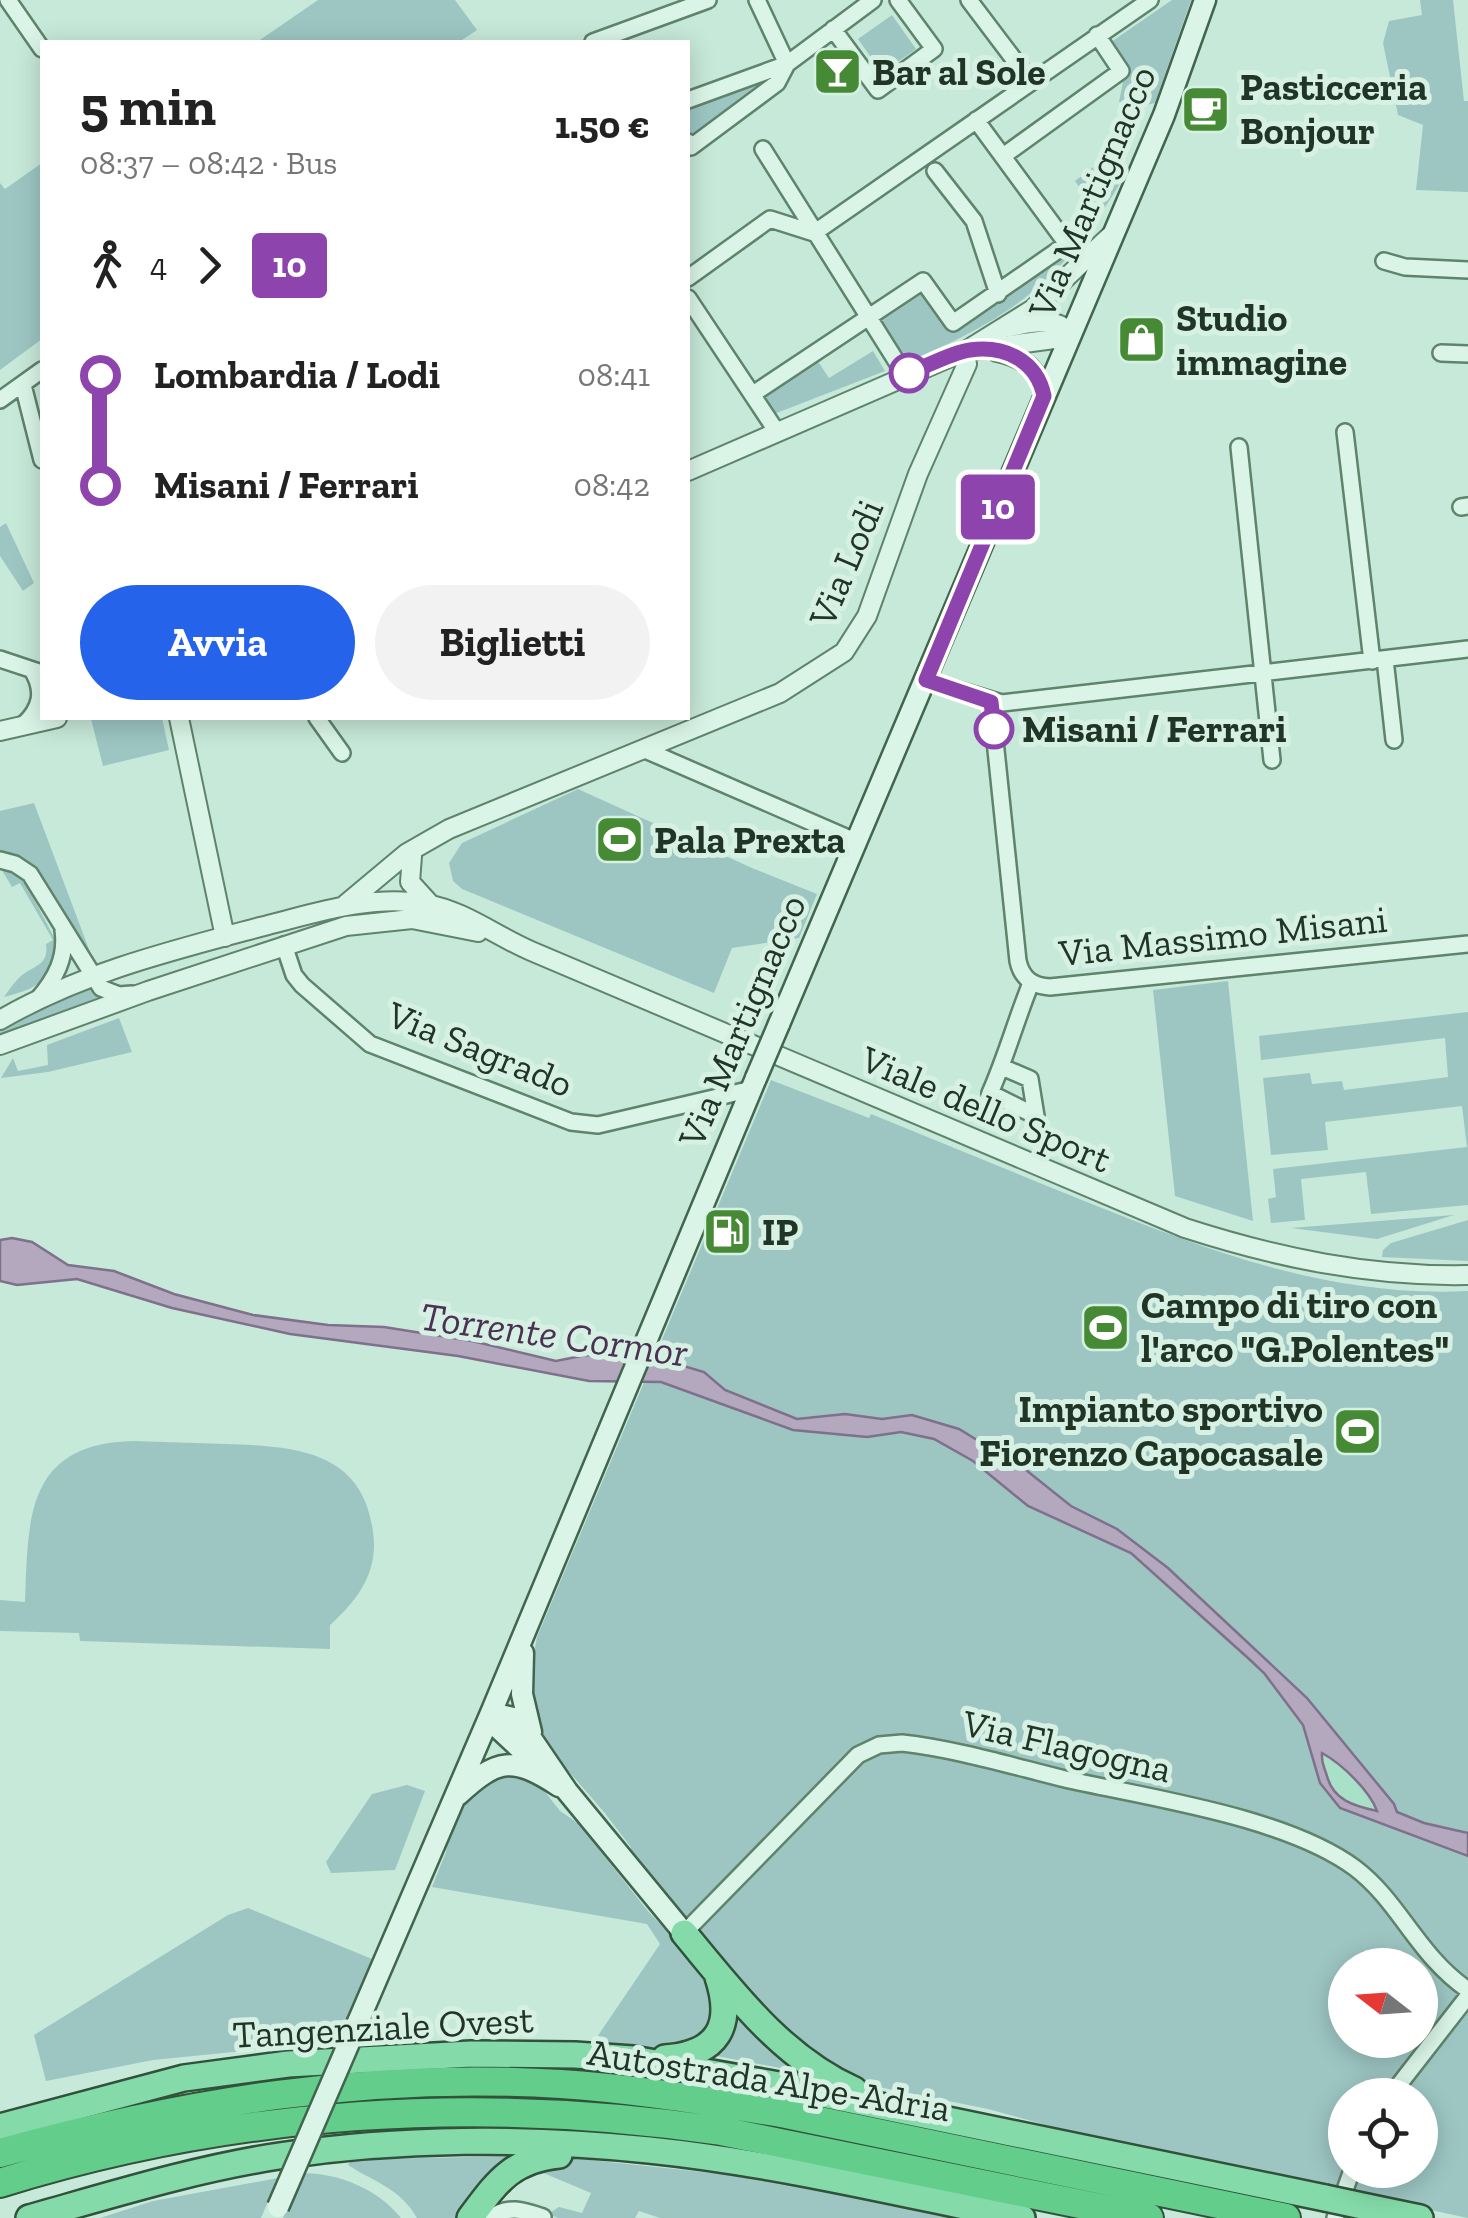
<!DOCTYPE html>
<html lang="it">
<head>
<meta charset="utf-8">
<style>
	body { margin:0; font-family:"Zilla Slab",serif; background:#f2f2f2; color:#222; height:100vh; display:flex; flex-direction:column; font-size:38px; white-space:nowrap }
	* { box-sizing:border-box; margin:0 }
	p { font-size:32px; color:#767676 }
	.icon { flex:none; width:55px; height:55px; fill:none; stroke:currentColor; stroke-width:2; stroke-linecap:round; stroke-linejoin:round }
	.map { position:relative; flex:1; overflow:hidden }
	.drawer { position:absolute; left:40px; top:40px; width:650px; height:680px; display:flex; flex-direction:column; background:#fff; border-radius:0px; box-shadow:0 5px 25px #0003 }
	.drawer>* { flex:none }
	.badge { padding:0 20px; border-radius:8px; font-size:35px; line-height:65px }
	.needle { width:65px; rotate:287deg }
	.fabs { position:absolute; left:1328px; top:1948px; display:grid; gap:20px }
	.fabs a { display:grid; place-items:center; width:110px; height:110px; border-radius:50%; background:#fff; box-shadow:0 5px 25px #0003; font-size:50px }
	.map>.badge { position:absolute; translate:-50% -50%; box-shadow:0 0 0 5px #fff }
	.legs { display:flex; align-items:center; gap:15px; height:110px; padding:0 40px; font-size:32px }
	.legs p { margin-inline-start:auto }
	.head { display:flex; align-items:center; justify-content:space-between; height:170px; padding:0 40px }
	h1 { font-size:55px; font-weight:800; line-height:75px }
	.primary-button { display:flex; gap:20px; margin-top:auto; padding:20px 40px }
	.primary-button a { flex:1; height:115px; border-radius:60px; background:#2563eb; color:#fff; font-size:40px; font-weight:800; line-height:115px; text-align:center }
	.primary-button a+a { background:#f2f2f2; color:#222 }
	ul { padding:0 40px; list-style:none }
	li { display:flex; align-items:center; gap:35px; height:110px; font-size:38px }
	li i { display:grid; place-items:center; width:15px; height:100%; margin:0 12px; background:currentColor }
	li i::after { content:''; width:25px; height:25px; margin:-12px; border:8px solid; border-radius:50%; background:#fff }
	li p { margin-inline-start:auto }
	li:first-child i { background:linear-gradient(#0000 50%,currentColor 0) }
	li:last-child i { background:linear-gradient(currentColor 50%,#0000 0) }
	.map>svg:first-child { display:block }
</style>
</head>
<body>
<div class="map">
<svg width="1468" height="2218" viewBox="0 0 1468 2218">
	<rect width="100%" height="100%" fill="#c7e9d9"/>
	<path fill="#9dc6c3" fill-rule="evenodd" d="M318,0H455L477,30L459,42H257Z
		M1172,0H1191L1155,103L1137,107L1119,102L1126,67L1111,42Z
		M1420,0H1453L1464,101H1468V192L1416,190L1423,125L1398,115L1383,43L1389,21L1422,15Z
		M892,15L916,49L882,73L858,39Z
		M763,82L692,137L688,131V105Z
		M1101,161L1119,185C1060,283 1012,317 908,362L875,316L922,286L950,329L1070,241L1076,243L1094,221L1090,216L1094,209L1075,181Z
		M42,163V339L0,370V183L5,189Z
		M873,351L885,371L774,414L760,393L815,357L829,378Z
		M6,523L34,583L23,591L0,556V527Z
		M97,718H162L169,750L103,766L91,719Z
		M578,789L752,868L817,894L799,938L732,948L714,993L462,889L453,881L449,863L462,843Z
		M34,803L93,960L88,961C66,920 49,864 0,850V811Z
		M0,867L24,880L57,943C49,980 41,988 4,997C9,990 15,981 21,976C35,965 49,965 46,944L53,940L20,883L12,887Z
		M1228,981L1253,1221L1175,1196L1153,990Z
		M92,984L97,995L104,999L0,1037V1029Z
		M1468,1012V1205L1371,1214L1366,1172L1301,1179L1305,1220L1271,1223L1268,1199L1276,1197L1273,1169L1467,1147L1462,1106L1325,1122L1328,1150L1271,1155L1263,1078L1310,1073L1312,1084L1342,1081L1344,1090L1448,1077L1445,1038L1261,1060L1259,1036Z
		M119,1018L132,1052L48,1072L1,1078L13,1058L18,1071L48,1065L47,1045Z
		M771,1080L869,1118L871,1114C940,1142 1008,1170 1077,1198C1203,1249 1329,1298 1468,1291V2218L1093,2138L988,2109L859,2083L791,2043L642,1873L630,1846L604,1812L537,1735L529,1679L537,1637ZM1345,1965H1420V2040H1345ZM1345,2095H1420V2170H1345Z
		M1454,1215L1377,1239L1291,1228Z
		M1468,1220V1261L1382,1257L1383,1250L1391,1243Z
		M134,1441C165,1442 195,1443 226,1444C292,1446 363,1449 373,1532C379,1571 358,1600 330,1625V1649L80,1641L79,1633L0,1631V1600L25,1602C28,1518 26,1443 134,1441Z
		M506,1770L539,1784L560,1811L579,1824L647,1910L700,1967L713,1992L712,2021L700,2040L665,2050L593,2043L660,1944L647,1924L432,1887L446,1852L449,1827L466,1798Z
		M407,1785L425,1791L395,1870L331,1873L326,1862L372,1794Z
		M248,1908L372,1959L336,2042L153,2060L46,2081L34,2035L228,1915Z
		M734,2004L801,2072L706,2054Z
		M519,2156L478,2192L458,2218H417C400,2188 374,2182 348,2165L351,2161L371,2159Z
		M558,2159H581L796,2182L963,2218H660L639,2211L635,2218H558L548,2214L559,2207L582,2213L591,2193L529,2167Z
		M302,2173C339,2173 378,2189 401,2218H283Z
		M278,2178L261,2218H100L153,2201Z"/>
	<path fill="#a8e1c8" d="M1322,1752C1341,1763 1371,1791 1377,1811C1354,1804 1334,1801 1327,1776C1324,1766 1321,1762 1322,1752Z"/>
	<path fill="#b3a8bd" stroke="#7f708b" stroke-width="2.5" fill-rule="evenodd" d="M12,1238L32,1242L68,1265L114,1271L174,1294L253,1315L328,1325L384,1327L472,1341L556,1361L586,1355L667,1361L704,1372L725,1390L797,1419L845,1414L882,1419L912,1415L959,1429L1026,1470L1071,1506L1117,1529L1168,1568L1307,1698L1394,1804L1397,1812L1424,1823L1468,1833V1856L1340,1808L1320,1783L1303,1725L1264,1673L1248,1658L1131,1553L1028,1506L973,1461L934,1439L901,1432L867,1437L793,1430L661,1382L589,1381L458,1356L290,1334L172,1308L77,1279L17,1285L0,1281V1240ZM1322,1753C1342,1764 1370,1791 1377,1811C1354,1806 1333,1800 1327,1776C1324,1766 1321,1763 1322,1753Z"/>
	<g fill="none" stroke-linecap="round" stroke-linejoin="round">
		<defs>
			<path id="minor" d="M8,0L42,49
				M757,0L787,64
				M969,0L1031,82
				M833,29L878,90L934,49L898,0
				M593,42L708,0
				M688,100L787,64L873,0
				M688,142L691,147L777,83L787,64
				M763,149L905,375
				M1003,156L1121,71L1097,35
				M935,171L974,221L998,294
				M1384,261L1405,267L1468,270
				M688,278L770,219L814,233L1150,0
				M688,298L777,432
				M1441,353L1468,354
				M23,385L42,460
				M753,394L923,281L953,323L1067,244L976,120
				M0,400L42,370
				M1345,432L1372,661
				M1239,447L1272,760
				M1461,507L1468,506
				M0,659L39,672
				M1385,659L1394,740
				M926,680L1002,703L1468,649
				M991,702L1018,961C1022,979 1033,986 1050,987L1468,944
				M317,718L342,753
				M23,725C41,709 45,691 32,670
				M643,749L857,842
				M0,860L15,864L30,874L101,988L119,995L132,994
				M284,945L294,975L302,985L370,1044L571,1122L598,1125L752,1089
				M38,999C55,979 67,958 63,930
				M1002,1067L1030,1079L1036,1116L990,1093C1006,1057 1016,1020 1031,983
				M684,1933L858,1755L879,1745L902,1743C956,1749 1012,1766 1065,1779C1150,1798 1286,1817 1355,1868C1400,1902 1417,1955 1468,1990
				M1391,2095L1468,1996
				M490,2218C508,2205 523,2210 543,2217
				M1335,2218L1352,2170"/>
			<path id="tertiary" d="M1008,327C1029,324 1055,315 1071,333
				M972,350L1069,337
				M997,352C1024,358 1038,368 1044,396
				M688,471L967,350L1033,309L1109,237
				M179,718L225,937
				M0,731L57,718
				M412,856L410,882L430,904
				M346,904L407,853L449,829L780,693L844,652L867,616L918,474L967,364L962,352
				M0,1020C81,973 170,951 260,927C313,914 370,894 426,904C463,910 496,936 531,951L1185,1228C1278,1258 1370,1277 1468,1275
				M0,1045L148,991L346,926L412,919L478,932"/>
			<path id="secondary" d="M779,1024L1164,115L1205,0
				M523,1653L522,1694L531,1732
				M491,1713L513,1718L522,1725L567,1791L684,1933
				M491,1713L498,1728L539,1766
				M458,1795C498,1758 513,1756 559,1786
				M358,2022L491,1713L756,1078"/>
			<path id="trunk" d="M684,1933C734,1993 781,2057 854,2090
				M665,2058C718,2054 734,2026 718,1977
				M0,2127L184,2078L288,2064L471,2054L575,2055L633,2059L779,2085L1325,2198
				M1367,2207L1420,2218
				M29,2218C111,2195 194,2169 279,2156C399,2138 528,2137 649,2150C775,2163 898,2193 1022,2218
				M470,2218C497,2182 511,2160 559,2155"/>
			<path id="motorway" d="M0,2153C186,2102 368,2072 561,2084C637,2089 712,2101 786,2114L1286,2218
				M0,2183C235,2110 479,2095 721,2131L1149,2218"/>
		</defs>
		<use href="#minor" stroke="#5f836b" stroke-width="20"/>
		<use href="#tertiary" stroke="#5f836b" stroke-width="22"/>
		<use href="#secondary" stroke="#42654d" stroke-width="25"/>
		<use href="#trunk" stroke="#32513b" stroke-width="30"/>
		<use href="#motorway" stroke="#32513b" stroke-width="32"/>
		<use href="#minor" stroke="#daf5e8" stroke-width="15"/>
		<use href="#tertiary" stroke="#daf5e8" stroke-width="18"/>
		<use href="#secondary" stroke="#daf5e8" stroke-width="20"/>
		<use href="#trunk" stroke="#84daa8" stroke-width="25"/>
		<use href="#motorway" stroke="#63cd8b" stroke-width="28"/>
		<defs>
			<path id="secondary-bridge" d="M756,1078L779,1024
				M278,2207L358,2022"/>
			<path id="trunk-bridge" d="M1325,2198L1367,2207"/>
		</defs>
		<use href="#secondary-bridge" stroke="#42654d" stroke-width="25" stroke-linecap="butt"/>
		<use href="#trunk-bridge" stroke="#32513b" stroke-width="30" stroke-linecap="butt"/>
		<use href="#secondary-bridge" stroke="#daf5e8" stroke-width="20"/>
		<use href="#trunk-bridge" stroke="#84daa8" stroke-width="25"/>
	</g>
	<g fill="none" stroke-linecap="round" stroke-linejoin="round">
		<defs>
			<path id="line-1" d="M909,373C928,366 950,353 970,350C1005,345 1037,361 1044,396L926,680L991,702L994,729"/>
		</defs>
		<use href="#line-1" stroke="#fff" stroke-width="22"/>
		<use href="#line-1" stroke="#8e44ad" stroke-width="15"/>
	</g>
	<defs>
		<symbol id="bar-square" viewBox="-11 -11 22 22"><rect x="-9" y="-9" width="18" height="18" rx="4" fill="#468a36" stroke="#d6f1e4"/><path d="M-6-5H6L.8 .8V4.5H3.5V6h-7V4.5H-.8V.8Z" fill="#fff"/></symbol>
		<symbol id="cafe-square" viewBox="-11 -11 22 22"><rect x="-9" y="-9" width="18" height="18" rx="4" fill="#468a36" stroke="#d6f1e4"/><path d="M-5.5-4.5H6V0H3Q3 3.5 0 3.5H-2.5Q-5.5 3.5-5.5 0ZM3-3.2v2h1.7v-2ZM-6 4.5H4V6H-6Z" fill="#fff"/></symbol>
		<symbol id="shop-square" viewBox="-11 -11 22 22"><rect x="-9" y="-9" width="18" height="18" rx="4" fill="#468a36" stroke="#d6f1e4"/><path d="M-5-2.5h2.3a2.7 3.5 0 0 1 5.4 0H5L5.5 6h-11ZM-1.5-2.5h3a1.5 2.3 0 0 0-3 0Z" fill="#fff"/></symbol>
		<symbol id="stadium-square" viewBox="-11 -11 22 22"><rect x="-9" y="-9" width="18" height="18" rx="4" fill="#468a36" stroke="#d6f1e4"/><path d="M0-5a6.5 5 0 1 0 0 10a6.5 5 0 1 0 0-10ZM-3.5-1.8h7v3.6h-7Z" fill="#fff"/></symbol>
		<symbol id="fuel-square" viewBox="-11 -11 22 22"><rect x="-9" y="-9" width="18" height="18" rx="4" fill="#468a36" stroke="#d6f1e4"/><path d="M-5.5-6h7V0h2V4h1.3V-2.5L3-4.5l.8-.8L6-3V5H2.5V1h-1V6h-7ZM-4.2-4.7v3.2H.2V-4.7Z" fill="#fff"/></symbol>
	</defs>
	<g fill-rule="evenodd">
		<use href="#bar-square" x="810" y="44" width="55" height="55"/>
		<use href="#cafe-square" x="1178" y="82" width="55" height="55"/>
		<use href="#shop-square" x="1114" y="312" width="55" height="55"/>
		<use href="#stadium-square" x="592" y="812" width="55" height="55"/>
		<use href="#fuel-square" x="700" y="1204" width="55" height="55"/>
		<use href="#stadium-square" x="1078" y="1300" width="55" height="55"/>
		<use href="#stadium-square" x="1330" y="1404" width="55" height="55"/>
	</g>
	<g fill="#fff" stroke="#8e44ad" stroke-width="5">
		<circle cx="909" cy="373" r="18"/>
		<circle cx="994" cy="729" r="18"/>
	</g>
	<g text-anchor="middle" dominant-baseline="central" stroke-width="10" stroke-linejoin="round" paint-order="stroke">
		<g font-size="38" font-weight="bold" fill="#213527" stroke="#d6f1e4" text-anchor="start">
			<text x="872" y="72">Bar al Sole</text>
			<text x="1240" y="87">Pasticceria<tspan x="1240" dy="44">Bonjour</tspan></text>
			<text x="1176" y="318">Studio<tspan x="1176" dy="44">immagine</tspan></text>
			<text x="654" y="840">Pala Prexta</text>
			<text x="762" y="1232">IP</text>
			<text x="1141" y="1305">Campo di tiro con<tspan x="1141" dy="44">l'arco "G.Polentes"</tspan></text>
			<text x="1323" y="1409" text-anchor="end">Impianto sportivo<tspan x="1323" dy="44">Fiorenzo Capocasale</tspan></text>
		</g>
		<g font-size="38" fill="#213527" stroke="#d6f1e4">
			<text transform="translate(1092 192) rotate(-67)">Via Martignacco</text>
			<text transform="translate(846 563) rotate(-67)">Via Lodi</text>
			<text transform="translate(1223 936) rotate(-6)">Via Massimo Misani</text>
			<text transform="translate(742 1021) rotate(-67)">Via Martignacco</text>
			<text transform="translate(480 1049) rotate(22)">Via Sagrado</text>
			<text transform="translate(986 1109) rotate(23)">Viale dello Sport</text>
			<text transform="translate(1067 1746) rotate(13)">Via Flagogna</text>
			<text transform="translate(383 2027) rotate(-3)">Tangenziale Ovest</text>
			<text transform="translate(769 2080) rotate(9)">Autostrada Alpe-Adria</text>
		</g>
		<g font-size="38" font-weight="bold" fill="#213527" stroke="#d6f1e4" text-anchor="start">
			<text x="1022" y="729">Misani / Ferrari</text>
		</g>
		<g font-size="40" font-style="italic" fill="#4b3253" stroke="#d6f1e4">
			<text transform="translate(554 1334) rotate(8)">Torrente Cormor</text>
		</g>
	</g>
</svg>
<div class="fabs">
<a><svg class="needle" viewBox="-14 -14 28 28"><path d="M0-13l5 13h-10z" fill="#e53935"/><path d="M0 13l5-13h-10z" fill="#767676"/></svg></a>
<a><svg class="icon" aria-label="locate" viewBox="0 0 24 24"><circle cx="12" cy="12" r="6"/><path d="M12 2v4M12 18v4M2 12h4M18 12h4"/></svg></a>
</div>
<b class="badge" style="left:998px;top:507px;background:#8e44ad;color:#fff">10</b>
<section class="drawer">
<div class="head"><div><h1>5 min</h1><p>08:37 – 08:42 · Bus</p></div><b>1.50 €</b></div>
<div class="legs"><svg class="icon" aria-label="walk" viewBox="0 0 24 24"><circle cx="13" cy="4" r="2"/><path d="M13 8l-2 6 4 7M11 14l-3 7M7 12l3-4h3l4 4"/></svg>4<svg class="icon" aria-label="forward" viewBox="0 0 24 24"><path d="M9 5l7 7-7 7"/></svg><b class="badge" style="background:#8e44ad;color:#fff">10</b></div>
<ul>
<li><i style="color:#8e44ad"></i><b>Lombardia / Lodi</b><p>08:41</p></li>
<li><i style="color:#8e44ad"></i><b>Misani / Ferrari</b><p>08:42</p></li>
</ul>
<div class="primary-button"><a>Avvia</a><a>Biglietti</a></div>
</section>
</div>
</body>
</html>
